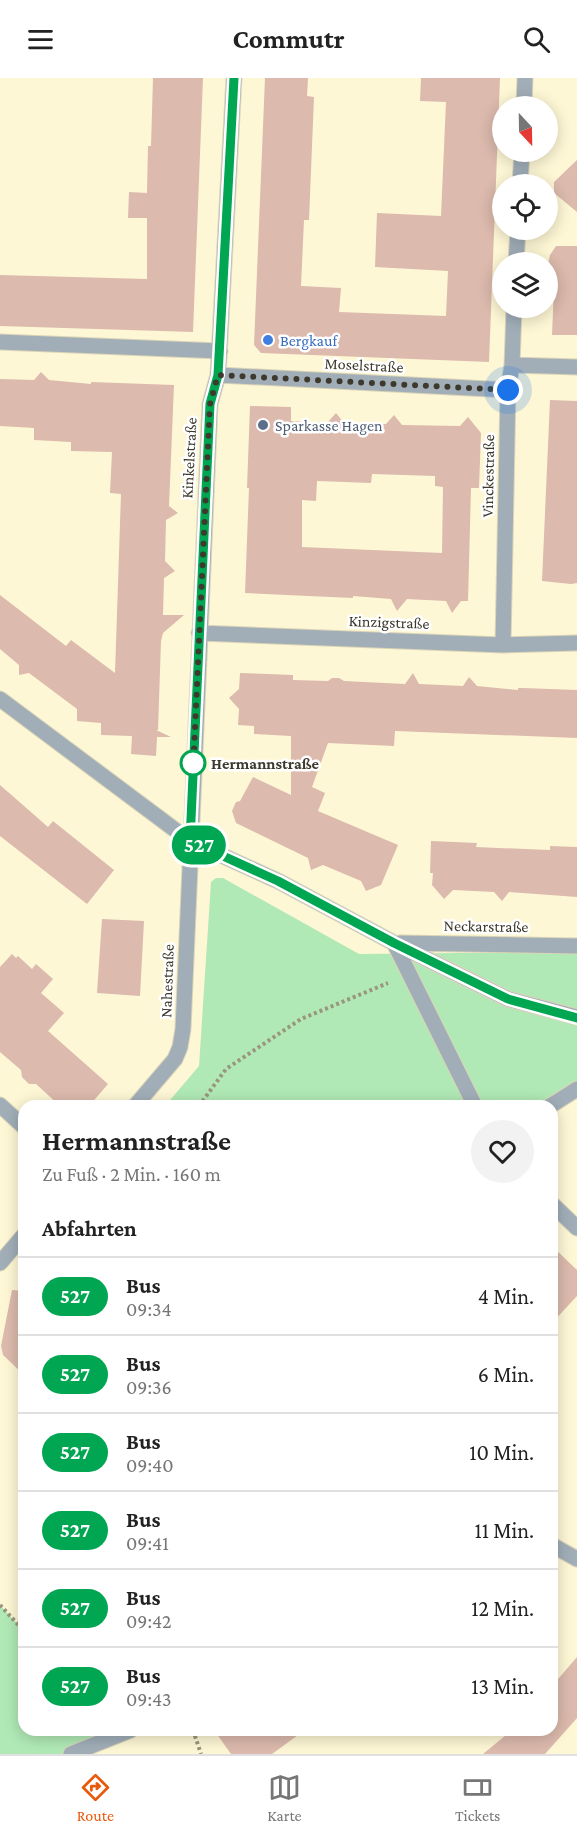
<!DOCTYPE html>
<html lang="de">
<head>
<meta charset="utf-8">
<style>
	body { margin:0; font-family:"Crimson Pro",serif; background:#f2f2f2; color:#222; height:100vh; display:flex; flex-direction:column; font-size:22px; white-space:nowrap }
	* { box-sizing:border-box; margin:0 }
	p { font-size:20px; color:#767676 }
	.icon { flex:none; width:33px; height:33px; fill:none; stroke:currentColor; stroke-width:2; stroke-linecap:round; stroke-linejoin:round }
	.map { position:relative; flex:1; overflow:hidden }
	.panel { position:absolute; left:18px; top:1022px; width:540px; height:636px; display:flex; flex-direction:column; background:#fff; border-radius:18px; box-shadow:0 3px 15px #0003 }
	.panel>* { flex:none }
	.badge { padding:0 12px; border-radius:20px; font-size:21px; line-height:39px }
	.needle { width:39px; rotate:158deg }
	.fabs { position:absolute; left:492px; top:18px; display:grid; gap:12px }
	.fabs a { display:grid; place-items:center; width:66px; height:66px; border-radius:50%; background:#fff; box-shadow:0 3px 15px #0003; font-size:30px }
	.you { position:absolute; width:30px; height:30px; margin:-15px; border:4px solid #fff; border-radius:50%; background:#1a73e8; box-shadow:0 0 0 9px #1a73e833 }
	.map>.badge { position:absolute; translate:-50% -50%; box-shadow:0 0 0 3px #fff }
	h2 { padding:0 24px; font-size:22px; line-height:54px }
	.round { display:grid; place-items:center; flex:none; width:63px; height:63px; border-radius:32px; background:#f2f2f2 }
	.headline { display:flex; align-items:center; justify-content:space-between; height:102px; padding:0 24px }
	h1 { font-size:28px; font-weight:700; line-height:45px }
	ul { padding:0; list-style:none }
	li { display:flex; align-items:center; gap:18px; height:78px; padding:0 24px; border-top:2px solid #e0e0e0 }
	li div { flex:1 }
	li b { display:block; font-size:22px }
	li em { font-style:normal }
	li .badge { min-width:66px; font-weight:700; text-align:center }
	header { display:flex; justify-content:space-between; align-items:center; height:78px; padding:0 24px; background:#fff; font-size:27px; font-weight:700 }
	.menu { display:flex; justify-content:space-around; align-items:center; height:84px; border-top:2px solid #e0e0e0; background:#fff; font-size:16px; color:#767676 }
	.menu a { display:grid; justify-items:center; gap:3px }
	.menu .active { color:#ea580c }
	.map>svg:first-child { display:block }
</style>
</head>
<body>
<header><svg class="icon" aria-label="menu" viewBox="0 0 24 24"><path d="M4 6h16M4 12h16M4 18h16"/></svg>Commutr<svg class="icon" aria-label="search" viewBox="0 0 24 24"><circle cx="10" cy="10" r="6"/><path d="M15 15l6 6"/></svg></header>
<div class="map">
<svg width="577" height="1676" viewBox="0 0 577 1676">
	<rect width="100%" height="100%" fill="#fef7d5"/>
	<path fill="#b0e9b6" d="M216,800H223L359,876L577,874V1011L550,1027L165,1028L199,988L211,804Z
		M0,1527L24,1553V1652H101L107,1660L71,1676H0Z"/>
	<path fill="#dcbaad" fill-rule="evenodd" d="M153,0H203L193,254L0,248V197L147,201V140H128L129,114L147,115L148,68H151Z
		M265,0H308L307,18L314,19L309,142H304L301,208L341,210L339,234L446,238L448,193L375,189L377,135L441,138L446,24L420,23L421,0H500L489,284L261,275L254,267Z
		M577,82V134L554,115V104Z
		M556,168H577V257H552L554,209L548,208V186L550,177Z
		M41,294L49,302L91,306V304L174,307L169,428L178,435L166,442L165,483L175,493L164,500L163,537H184L163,555L161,563L158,652H156L171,659H157L156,678L131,676L132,658L101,657V645L77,643V631L29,595L19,597V587L0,571V517L66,568L71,562L115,595L121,416L110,415L112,374L71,373V364L34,362V350L0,348V301L34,302Z
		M550,322L577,323V505L571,506L542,503Z
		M250,328L291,329V343L327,345L336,335L344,345L386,346L394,337L402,347L460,348L468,339L481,355L479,410H471L468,523H461L452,535L446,523L407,521L397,533L391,521L353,518V520L245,515L249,410H247ZM372,396L435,398V408L443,409L442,475L302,469V422L316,423L317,403L371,405Z
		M240,595L293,597V602L328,603L332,600H339L344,603L405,606L413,595L419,606L463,608L469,599L477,608L518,612V610H523L577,612V660L395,653L394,668L328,665L312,709L325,715L318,733L398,767L381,807L366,813L361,803L323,787L311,792L308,780L236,745L232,733L236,724L240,723L253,699L291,717V658L254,656V648L238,647L239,631L229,620L239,611Z
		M0,707L48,749L53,743L114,792L87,826L0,758Z
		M431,763L477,765L476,769L550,772V768L577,769V819L509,814L502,823L494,814L453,812L444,821L432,807L433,795H430Z
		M102,841L144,843L140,918L97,915Z
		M12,876L16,880L18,878L32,891L36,886L53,901L41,915L64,935L48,953L108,1006L89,1028H60L36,1006H29L22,999L21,992L0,974V889Z
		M552,1168L577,1192V1218L552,1245Z
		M12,1212L24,1213V1297L3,1277L1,1268Z
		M577,1579V1640L545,1676H483L512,1652H552V1608Z
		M214,1652H305L272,1676H231Z"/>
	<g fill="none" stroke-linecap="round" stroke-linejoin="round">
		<defs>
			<path id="street" d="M524,28L525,0
				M520,106L522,74
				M516,184L518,152
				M0,264L220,273
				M512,287L577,289
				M218,297L508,312
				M199,555L503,567L577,565
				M503,567L508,312L512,287L514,230
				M0,621L190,763L278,803L394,865L508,921L577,939
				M394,865L475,1028
				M400,865L577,868
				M0,1027L24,1049
				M135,1028L175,981L180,969L183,951L210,326L218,297L234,0
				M550,1028L577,1011
				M552,1126L577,1150
				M0,1185L24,1157
				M552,1467L577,1481
				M71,1676L131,1652"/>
		</defs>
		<use href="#street" stroke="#dbd5b7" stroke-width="17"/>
		<path stroke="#9a957e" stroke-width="4" stroke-dasharray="3 3" stroke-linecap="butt" d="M199,1028L226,991L301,941L388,905
			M0,1527L24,1553
			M193,1652L201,1676"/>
		<use href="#street" stroke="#a1aeb8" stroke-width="15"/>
	</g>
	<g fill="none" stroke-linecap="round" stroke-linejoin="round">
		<defs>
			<path id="line" d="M234,0L218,297L210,326L190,763L278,803L394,865L508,921L577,940"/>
		</defs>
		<use href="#line" stroke="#fff" stroke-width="14"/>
		<use href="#line" stroke="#00a651" stroke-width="9"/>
		<path stroke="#3d3a2d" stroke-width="6" stroke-dasharray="0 10.8" d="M193,685V694L210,326L218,297L508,312"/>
	</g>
	<circle fill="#3f7fe0" stroke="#fff" stroke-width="2" cx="268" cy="262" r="6"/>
	<circle fill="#5c6f8a" stroke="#fff" stroke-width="2" cx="263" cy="347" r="6"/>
	<circle fill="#fff" stroke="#00a651" stroke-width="3" cx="193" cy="685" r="12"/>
	<g text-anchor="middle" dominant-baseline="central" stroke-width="5" stroke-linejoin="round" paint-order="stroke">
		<g font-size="16" fill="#366cbe" stroke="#fff" text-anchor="start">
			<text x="280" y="262">Bergkauf</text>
		</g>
		<g font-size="16" fill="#3d3a2d" stroke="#fff">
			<text transform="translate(364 287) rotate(3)">Moselstraße</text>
			<text transform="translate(189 380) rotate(-87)">Kinkelstraße</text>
			<text transform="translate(488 398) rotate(-89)">Vinckestraße</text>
			<text transform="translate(389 544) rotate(2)">Kinzigstraße</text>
			<text transform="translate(486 848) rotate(1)">Neckarstraße</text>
			<text transform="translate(167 903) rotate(-88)">Nahestraße</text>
		</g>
		<g font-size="16" fill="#4e5e75" stroke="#fff" text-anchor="start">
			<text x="275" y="347">Sparkasse Hagen</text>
		</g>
		<g font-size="16" font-weight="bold" fill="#3d3a2d" stroke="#fff" text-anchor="start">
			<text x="211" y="685">Hermannstraße</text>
		</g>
	</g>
</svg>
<div class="fabs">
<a><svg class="needle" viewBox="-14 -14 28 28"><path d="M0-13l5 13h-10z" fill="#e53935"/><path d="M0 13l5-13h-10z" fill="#767676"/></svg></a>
<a><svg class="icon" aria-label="locate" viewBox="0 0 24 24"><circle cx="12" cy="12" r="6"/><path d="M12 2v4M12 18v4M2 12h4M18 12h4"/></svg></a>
<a><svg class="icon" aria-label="layers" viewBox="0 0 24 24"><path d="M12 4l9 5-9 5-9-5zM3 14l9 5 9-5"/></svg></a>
</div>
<div class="you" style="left:508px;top:312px"></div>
<b class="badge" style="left:199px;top:767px;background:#00a651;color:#fff">527</b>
<section class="panel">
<div class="headline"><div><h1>Hermannstraße</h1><p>Zu Fuß · 2 Min. · 160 m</p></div><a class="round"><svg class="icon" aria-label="heart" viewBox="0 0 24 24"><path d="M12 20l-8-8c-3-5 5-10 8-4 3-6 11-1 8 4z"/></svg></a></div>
<h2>Abfahrten</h2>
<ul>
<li><span class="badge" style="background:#00a651;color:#fff">527</span><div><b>Bus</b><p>09:34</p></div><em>4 Min.</em></li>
<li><span class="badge" style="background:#00a651;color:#fff">527</span><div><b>Bus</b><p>09:36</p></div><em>6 Min.</em></li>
<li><span class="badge" style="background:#00a651;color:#fff">527</span><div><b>Bus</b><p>09:40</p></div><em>10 Min.</em></li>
<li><span class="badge" style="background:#00a651;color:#fff">527</span><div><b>Bus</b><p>09:41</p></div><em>11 Min.</em></li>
<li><span class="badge" style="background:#00a651;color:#fff">527</span><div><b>Bus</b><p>09:42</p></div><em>12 Min.</em></li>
<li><span class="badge" style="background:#00a651;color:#fff">527</span><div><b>Bus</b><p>09:43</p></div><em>13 Min.</em></li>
</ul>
</section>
</div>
<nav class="menu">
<a class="active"><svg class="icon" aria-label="directions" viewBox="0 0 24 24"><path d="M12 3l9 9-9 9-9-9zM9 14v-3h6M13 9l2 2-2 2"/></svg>Route</a>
<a><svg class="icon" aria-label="map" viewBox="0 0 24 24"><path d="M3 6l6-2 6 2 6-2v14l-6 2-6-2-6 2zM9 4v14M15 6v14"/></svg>Karte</a>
<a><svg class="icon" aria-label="tickets" viewBox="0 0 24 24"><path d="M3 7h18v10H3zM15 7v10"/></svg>Tickets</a>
</nav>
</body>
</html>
